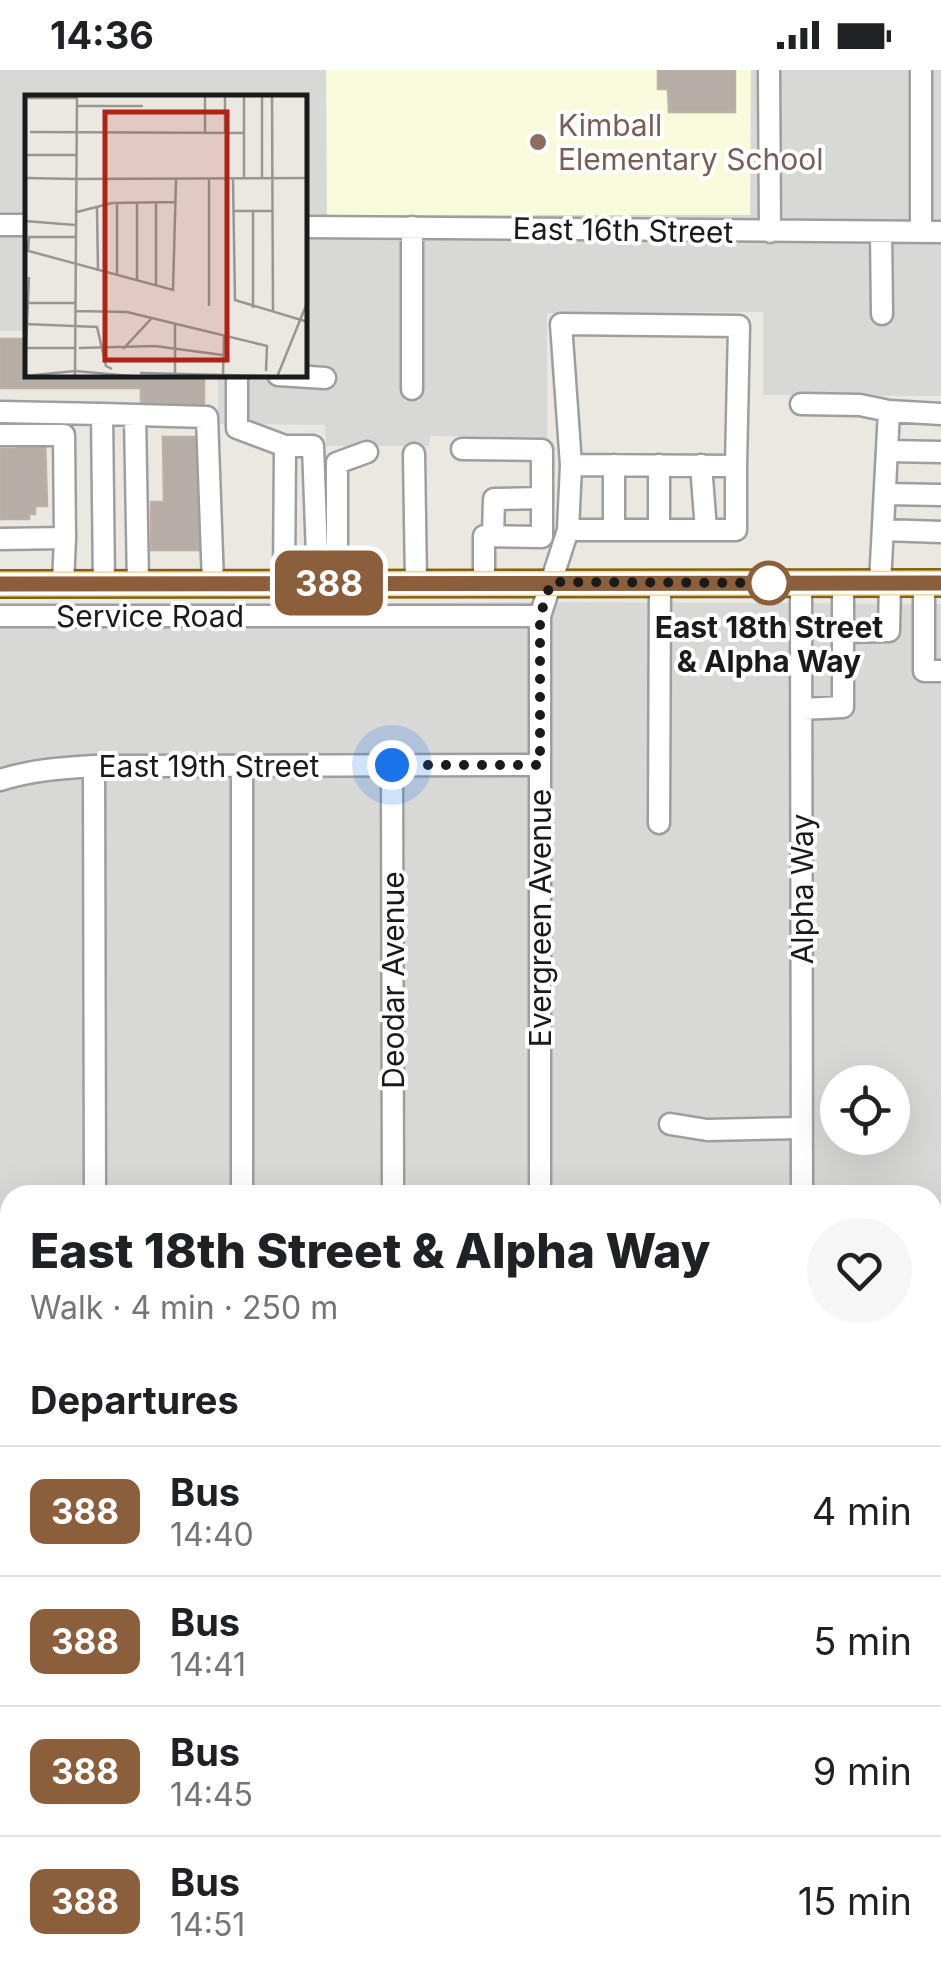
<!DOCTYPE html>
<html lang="en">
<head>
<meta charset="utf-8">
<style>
	body { margin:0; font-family:Inter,sans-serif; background:#f6f6f6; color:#202124; height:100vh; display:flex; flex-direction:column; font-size:38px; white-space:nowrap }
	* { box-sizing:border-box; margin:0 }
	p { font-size:32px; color:#757577 }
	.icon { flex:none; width:55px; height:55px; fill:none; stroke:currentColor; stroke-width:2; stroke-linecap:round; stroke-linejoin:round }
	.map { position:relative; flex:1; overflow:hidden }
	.side { position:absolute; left:0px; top:1115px; width:942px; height:802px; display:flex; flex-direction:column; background:#fff; border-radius:30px 30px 0 0; box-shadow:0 10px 40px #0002 }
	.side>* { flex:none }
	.badge { padding:0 20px; border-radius:15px; font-size:35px; line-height:65px }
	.tools { position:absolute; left:820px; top:995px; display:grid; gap:20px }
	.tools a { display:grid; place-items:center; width:90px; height:90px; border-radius:50%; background:#fff; box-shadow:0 10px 40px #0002; font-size:50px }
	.you { position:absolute; width:50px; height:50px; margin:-25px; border:8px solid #fff; border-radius:50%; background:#1a73e8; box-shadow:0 0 0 15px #1a73e833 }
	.map>.badge { position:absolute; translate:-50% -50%; box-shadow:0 0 0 5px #fff }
	h2 { padding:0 30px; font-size:38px; line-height:90px }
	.round { display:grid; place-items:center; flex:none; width:105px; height:105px; border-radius:52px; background:#f6f6f6 }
	.headline { display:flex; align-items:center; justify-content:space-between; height:170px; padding:0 30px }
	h1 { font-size:48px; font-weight:800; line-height:75px }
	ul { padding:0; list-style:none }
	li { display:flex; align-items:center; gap:30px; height:130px; padding:0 30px; border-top:2px solid #e0e0e0 }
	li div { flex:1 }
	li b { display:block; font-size:38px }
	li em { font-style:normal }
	li .badge { min-width:110px; font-weight:700; text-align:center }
	.status { display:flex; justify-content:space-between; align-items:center; height:70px; padding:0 50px; background:#fff; direction:ltr }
	.status svg { height:28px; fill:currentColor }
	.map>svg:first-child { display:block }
</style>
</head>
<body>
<div class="status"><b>14:36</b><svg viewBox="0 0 49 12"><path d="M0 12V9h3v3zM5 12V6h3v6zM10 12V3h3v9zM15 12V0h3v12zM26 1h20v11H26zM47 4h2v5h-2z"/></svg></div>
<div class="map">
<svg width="941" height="1916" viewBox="0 0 941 1916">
	<rect width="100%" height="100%" fill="#ebe8e1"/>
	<path fill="#d8d8d7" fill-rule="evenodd" d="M0,0H941V326L763,325V242L547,243V368L430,366L429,376H326L325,355L218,354V305H305V28H28L27,261H0Z
		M532,532L941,534V1558L932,1556V1125H10V1323L0,1320V537ZM838,1012H892V1068H838Z
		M0,1451H10V1730L0,1729Z
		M933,1629L941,1631V1916H0V1824L10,1825V1908H932Z"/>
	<path fill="#f8fadb" d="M326,0H751L750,145H327Z"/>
	<path fill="#b4aea7" stroke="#bbb0a5" stroke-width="2.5" d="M658,0H735V42H669L668,19H658Z
		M0,269H28V305H204V338H141V318H0Z
		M163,367H205V480H151V432H164Z
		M45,368L47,436H35V444H29V449H0V379H17V369Z"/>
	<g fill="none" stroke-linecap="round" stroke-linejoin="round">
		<defs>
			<path id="minor" d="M769,0L770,162
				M0,155H28
				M305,157L941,162
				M412,157V319
				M881,162L882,244
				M921,162V0
				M237,305V358L285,376
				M278,305L325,308
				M801,334L860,335L889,341
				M0,342L102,344L104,514
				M102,344L207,347L213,513
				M135,345L138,514
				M0,365H64L65,468L0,469
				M462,379L542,380V467L484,466V512
				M887,381L941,382
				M414,384L416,513
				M614,395V460
				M659,395V460
				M701,395L706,460
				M885,424L941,425
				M568,460H736V396
				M883,460L941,462
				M493,466L494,429L542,428
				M284,513L285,376H313L318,513
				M337,513V393L367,382
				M801,513L802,1125
				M880,513L889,341L941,344
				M924,513V601H941
				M63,514L65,468
				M0,546H540
				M843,562L889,561L890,513
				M802,639L843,637V513
				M392,695L393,1125
				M94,696L95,1125
				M242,696V1125
				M0,710C31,700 62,698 94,696L540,695
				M659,753L660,513
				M670,1054L707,1060L802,1058
				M540,1125V546L568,460L571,395L736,396L739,256L561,254L571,395
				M0,1237L10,1240
				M0,1536H10
				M932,1731L941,1733
				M0,1824L10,1825
				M537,1908V1916
				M909,1916V1908"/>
			<path id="major" d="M0,514L941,513"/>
		</defs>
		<use href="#minor" stroke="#9e9e9e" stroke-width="25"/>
		<use href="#major" stroke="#806410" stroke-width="30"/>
		<use href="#minor" stroke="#fff" stroke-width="20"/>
		<use href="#major" stroke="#f0d4a1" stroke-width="25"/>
		<defs>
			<path id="rail" d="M0,1353L10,1355
				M932,1582L941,1584"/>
		</defs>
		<use href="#rail" stroke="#686868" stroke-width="8"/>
		<use href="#rail" stroke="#fff" stroke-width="4" stroke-dasharray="11" stroke-linecap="butt"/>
	</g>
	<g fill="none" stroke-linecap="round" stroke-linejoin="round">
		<defs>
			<path id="line" d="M0,514L941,513"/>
		</defs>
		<use href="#line" stroke="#fff" stroke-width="22"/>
		<use href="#line" stroke="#8b5e3c" stroke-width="15"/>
		<path stroke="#1a1a1a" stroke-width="10" stroke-dasharray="0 18" d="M392,695H540V546L551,512L769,513"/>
	</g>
	<circle fill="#8d6e63" stroke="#fff" stroke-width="4" cx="538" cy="72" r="10"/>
	<circle fill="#fff" stroke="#8b5e3c" stroke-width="5" cx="769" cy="513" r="20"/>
	<g text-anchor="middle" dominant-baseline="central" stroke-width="8" stroke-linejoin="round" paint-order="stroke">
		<g font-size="30" fill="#785e54" stroke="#fff" text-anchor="start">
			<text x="558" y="55">Kimball<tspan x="558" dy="34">Elementary School</tspan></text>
		</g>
		<g font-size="30" fill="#1a1a1a" stroke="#fff">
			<text transform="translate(623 160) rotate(1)">East 16th Street</text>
			<text x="150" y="546">Service Road</text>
			<text x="209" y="696">East 19th Street</text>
			<text transform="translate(802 819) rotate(-90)">Alpha Way</text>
			<text transform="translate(540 848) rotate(-90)">Evergreen Avenue</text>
			<text transform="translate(393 910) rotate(-90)">Deodar Avenue</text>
		</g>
		<g font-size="30" font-weight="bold" fill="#1a1a1a" stroke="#fff">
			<text x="769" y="557">East 18th Street<tspan x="769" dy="34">&amp; Alpha Way</tspan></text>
		</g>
	</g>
	<g transform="translate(25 25)">
		<rect width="282" height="282" fill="#ebe8e1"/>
		<path fill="none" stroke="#979691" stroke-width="2.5" d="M180,0V38M219,0V83M247,0L248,217M0,3H52M53,11H118M5,37L219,38M200,38V0M0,60H51M0,83L52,84M52,84L283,83M184,84V211M208,84L210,205L283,227M237,84V0M92,107V181M112,107V186M131,107V191M72,113L73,176M208,116H248M228,116V213M52,117L87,108L150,107M0,126L50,130M0,155L148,195L151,85M3,156L4,142H50M0,208H50M51,216L102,217L242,251L241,276M0,229L72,232L81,271L87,274M150,229V278M0,253H49M54,253L130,251L198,260M98,254L126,224M0,276L4,182M115,278L283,282M198,279L199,241M0,281L50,276L117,282M50,282L52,0M252,282L282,208L281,0"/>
		<path fill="#af2216" fill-opacity="0.15" stroke="#af2216" stroke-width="5" d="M80,17H202V265H80Z"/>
		<rect width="282" height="282" fill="none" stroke="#1a1a1a" stroke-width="5"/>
	</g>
</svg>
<div class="tools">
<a><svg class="icon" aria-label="locate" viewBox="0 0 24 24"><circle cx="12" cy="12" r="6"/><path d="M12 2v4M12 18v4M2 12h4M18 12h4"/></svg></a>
</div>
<div class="you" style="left:392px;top:695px"></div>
<b class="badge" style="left:329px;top:513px;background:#8b5e3c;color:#fff">388</b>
<section class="side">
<div class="headline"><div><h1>East 18th Street &amp; Alpha Way</h1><p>Walk · 4 min · 250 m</p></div><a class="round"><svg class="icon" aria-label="heart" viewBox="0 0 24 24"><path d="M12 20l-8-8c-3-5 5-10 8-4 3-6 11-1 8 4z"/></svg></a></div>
<h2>Departures</h2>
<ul>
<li><span class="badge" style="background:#8b5e3c;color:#fff">388</span><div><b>Bus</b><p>14:40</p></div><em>4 min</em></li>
<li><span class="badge" style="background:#8b5e3c;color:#fff">388</span><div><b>Bus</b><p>14:41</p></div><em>5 min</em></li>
<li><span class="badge" style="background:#8b5e3c;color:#fff">388</span><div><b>Bus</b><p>14:45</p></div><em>9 min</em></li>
<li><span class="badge" style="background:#8b5e3c;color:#fff">388</span><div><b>Bus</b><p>14:51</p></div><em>15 min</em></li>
</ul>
</section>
</div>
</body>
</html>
